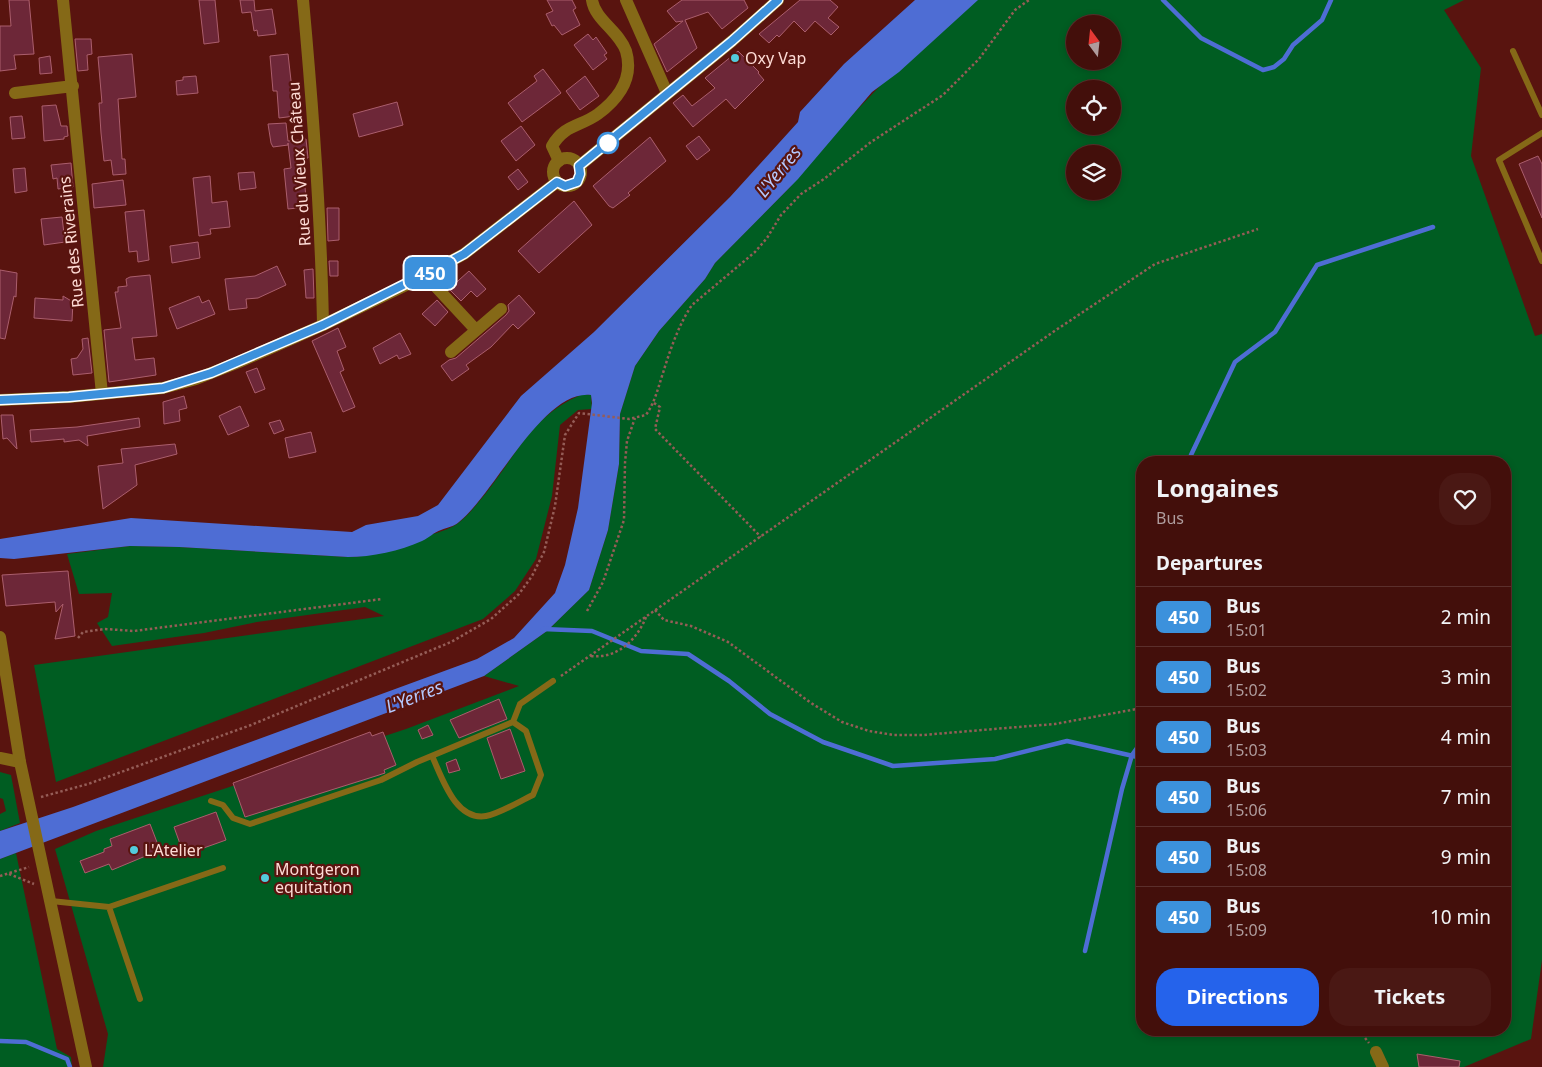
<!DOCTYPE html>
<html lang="en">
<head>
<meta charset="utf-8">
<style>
	body { margin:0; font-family:"Noto Sans",sans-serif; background:#4a1814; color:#f1f3f6; height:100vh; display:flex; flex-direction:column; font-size:19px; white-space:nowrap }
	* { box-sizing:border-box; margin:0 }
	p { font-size:16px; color:#af9c9d }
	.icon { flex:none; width:28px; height:28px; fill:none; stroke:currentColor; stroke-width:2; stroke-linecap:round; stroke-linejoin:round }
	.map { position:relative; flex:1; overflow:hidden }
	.side { position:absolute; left:1136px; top:456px; width:375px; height:580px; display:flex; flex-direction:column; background:#430f0b; border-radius:20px; box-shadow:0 2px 8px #0003,0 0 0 1px #5b2f2c }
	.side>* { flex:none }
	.badge { padding:0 10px; border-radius:8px; font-size:18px; line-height:32px }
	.needle { width:32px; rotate:345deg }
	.fabs { position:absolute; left:1066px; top:15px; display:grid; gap:10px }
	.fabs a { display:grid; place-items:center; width:55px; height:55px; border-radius:50%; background:#430f0b; box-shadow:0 2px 8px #0003,0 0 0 1px #5b2f2c; font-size:25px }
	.map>.badge { position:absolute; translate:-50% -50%; box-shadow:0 0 0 2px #fff }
	h2 { padding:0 20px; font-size:19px; line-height:45px }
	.round { display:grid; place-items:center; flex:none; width:52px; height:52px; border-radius:20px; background:#4a1814 }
	.summary { display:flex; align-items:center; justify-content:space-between; height:85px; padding:0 20px }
	h1 { font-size:24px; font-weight:700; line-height:38px }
	.button { display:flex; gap:10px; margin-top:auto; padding:10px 20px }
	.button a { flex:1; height:58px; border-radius:20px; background:#2563eb; color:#fff; font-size:20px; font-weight:700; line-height:58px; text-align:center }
	.button a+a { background:#4a1814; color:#f1f3f6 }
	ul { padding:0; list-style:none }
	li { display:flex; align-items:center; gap:15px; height:60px; padding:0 20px; border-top:1px solid #5b2f2c }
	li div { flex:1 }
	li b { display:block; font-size:19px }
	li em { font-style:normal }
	li .badge { min-width:55px; font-weight:700; text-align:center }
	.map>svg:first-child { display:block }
</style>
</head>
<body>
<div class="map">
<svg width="1542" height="1067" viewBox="0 0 1542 1067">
	<rect width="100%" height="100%" fill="#59140f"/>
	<path fill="#005d22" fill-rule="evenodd" d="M967,0H1464L1444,10L1481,68L1471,156L1535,336L1542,334V960L1531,1039L1464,1067H103L108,1034L55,849L96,831L406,729L519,686L484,676L547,631L589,590L608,530L619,464L620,414L635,366L659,331L705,279L715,263L792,185L784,186L902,63ZM1075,24H1112V61H1075ZM1075,89H1112V126H1075ZM1075,154H1112V191H1075ZM1142,462H1505V1030H1142Z
		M583,394L591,395L592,409L578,410L560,425L552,496L536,559L515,591L483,619L56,782L34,665L384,616L365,607L257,622L204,633L112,646L97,623L108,617L112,593L79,594L67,554L130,546L179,547L348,557C372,557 392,549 414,540C427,535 445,532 457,524C468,516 477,504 486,493C517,454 533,414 583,394Z
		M0,772L11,775L20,823L0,831V814L6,811L3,799L0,798Z
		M16,853L57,1049L71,1057L72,1067H0V859Z"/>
	<path fill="#4e6dd4" d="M915,0H978L899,72L872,92L798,179L715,263L705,279L659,331L635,366L620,414L619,464L608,530L589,590L547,631L484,676L0,859V831L73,807L477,659L514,638L555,593L565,565L578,508L592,403L591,395C543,389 495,493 459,522C453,527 448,527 441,530C434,532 429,538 422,541C400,551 372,557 348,557L179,547L130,546L14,559L0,558V539L131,518L352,532L366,525L418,516L438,505L521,396L594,332L730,197L798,122L800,112L844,64Z"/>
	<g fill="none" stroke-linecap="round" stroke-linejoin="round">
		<path stroke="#4e6dd4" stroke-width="4.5" d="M1163,0L1201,38L1263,70L1274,67L1284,59L1293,45L1322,20L1331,0
			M1191,462V455L1235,362L1275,332L1317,265L1433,227
			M543,629L592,631L641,651L688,654L729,681L770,714L823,742L893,766L995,759L1067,741L1142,758
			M1085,951L1122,789L1132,755L1142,741
			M0,1041L26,1042L67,1059L70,1067"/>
	</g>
	<path fill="#6d2738" stroke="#ab5e6d" d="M9,0H29L34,54L14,55L16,69L0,71V26H11Z
		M199,0H215L219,42L204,44Z
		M240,0H254L255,11L272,9L276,34L258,36L257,30L254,31L251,12L242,13Z
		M547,0H572L576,8L573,10L580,25L562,35L554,25L552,26L546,14L553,11Z
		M682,0H744L748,8L722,29L708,12L685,20L697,48L667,72L654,44L683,21L676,22L667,11Z
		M800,0H830L838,7L828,18L839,27L831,35L815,21L805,32L794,21L779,37L777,35L769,43L759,34Z
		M588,34L593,40L596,37L607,53L604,55L607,59L593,70L574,45Z
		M75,39H91L92,54L87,55L88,70L78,71Z
		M738,51L759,72L758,73L764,80L735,109L726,99L693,127L673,103L683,95L692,106L715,88L705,78Z
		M132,54L136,97L118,99L122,159H125L126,174L113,175L111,160L104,161L101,133L99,103H102L98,57Z
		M288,54L295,116L279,118L277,91H273L270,56Z
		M50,56L52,73L40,74L39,58Z
		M543,69L561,93L522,122L508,103L537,81L534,76Z
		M196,76L198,93L177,95L176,81L183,80V77Z
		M585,76L599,96L580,110L566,91Z
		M397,102L403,125L359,137L353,114Z
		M56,105L61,126H67L68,136L64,137V139L44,141L42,106Z
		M22,116L25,138L12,139L10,117Z
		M286,123L288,141L306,139L308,158H302L307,207L288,209L284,169L291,168L288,143V145L273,147L271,143L268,124Z
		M521,126L535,145L516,161L501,141Z
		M699,136L710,150L697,160L686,146Z
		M650,137L666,161L628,193L630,195L613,208L609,206L593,186Z
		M1538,156L1542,164V218L1519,164Z
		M71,163L73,187L58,189L57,178L53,179L51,165Z
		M25,168L27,191L15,193L13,169Z
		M518,169L528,182L518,190L508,177Z
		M254,172L256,188L240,190L238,173Z
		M210,176L212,203L227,201L230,227L210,229L211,234L199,236L193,178Z
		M123,180L126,205L94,208L92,184Z
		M574,201L592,225L539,273L518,251Z
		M327,208H339V240L328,241Z
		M144,210L149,260L138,262L137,251L129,252L125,212Z
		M62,217L65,242L44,245L41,219Z
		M198,242L200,258L172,263L170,246Z
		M329,261H338V276H330Z
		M277,266L286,285L258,298L246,299L247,308L229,310L225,279L255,276Z
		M313,269L314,298H306L304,270Z
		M0,270L17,273L16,297L14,296L5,339L0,338Z
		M469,271L486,289L477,297L471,291L461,301L449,289Z
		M150,275L157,336L132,338L135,360L154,358L156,375L109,382L104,330L121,328L115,292H118V287L127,286L126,279L130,277Z
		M519,295L535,313L518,329L513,324L491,347L466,365L469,369L452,381L441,366L449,360L456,358L506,315L509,311L508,305Z
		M63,296L73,302L72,321L34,318L35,298L63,300Z
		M199,296L202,303L209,300L215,314L177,329L169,308Z
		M437,300L448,312L435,326L422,314Z
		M338,328L346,347L337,351L344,370L340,372L355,407L343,412L312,341Z
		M400,333L411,354L399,359L397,355L380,364L373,348Z
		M88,338L92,373L73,375L71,359L77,358L83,349L82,339Z
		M257,368L265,389L255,393L246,372Z
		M184,396L187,408L179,410L180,421L164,424L163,402Z
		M240,406L249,426L228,435L219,416Z
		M1,415H13L17,449L7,438L3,439Z
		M139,418L140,427L87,436L88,446L79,440L64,442V439L31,442L30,430L77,427Z
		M280,420L284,430L274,434L269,423Z
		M311,432L316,452L289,458L285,438Z
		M175,444L177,454L135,465L137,485L103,509L98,466L123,463L121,449Z
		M68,571L75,636L55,639L63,604L56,612L55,602L6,606L2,575Z
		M499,699L507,719L459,738L450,720Z
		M428,725L433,735L422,739L418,730Z
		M510,729L525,771L501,779L487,738Z
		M370,732L372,736L383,732L396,765L384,770L385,773L379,775L245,817L233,783Z
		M456,759L460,770L449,773L446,763Z
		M216,812L226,840L184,855L174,827Z
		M150,824L160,850L112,870L109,864L85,873L80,861L104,852V849L112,846L110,839Z
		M1417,1054L1460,1061L1459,1067H1419Z"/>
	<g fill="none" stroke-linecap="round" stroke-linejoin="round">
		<path stroke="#955d57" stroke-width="2.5" stroke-dasharray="2.5 2.5" stroke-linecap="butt" d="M654,403L660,407L655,429L761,537
			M655,610L664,620L691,626L728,642L811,703L842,722L869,731L894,735H923L1006,728L1055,724L1142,708
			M587,611L603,582L624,520L625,463L627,441L635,418
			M78,638L83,632L105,629L134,631L382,599
			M591,656C617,659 637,640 646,617
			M561,676L1056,330L1155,264L1258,229
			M41,797L88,784L251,725L451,642L491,619L519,594L532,576L544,552L555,506L565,435L579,413L629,419L646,415C655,402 658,388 663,373C670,350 679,324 692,305L755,252L767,238L781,215L801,194L824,179L871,142L943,95L979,59L1015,10L1029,0
			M9,874L34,884
			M0,876L29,867
			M1359,1030L1369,1043"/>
		<path stroke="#856917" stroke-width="6" d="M1513,51L1542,115
			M1542,133L1499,160L1542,261
			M432,756C442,777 455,821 486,816C499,814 520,801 533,795L541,775L526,731L513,722
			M211,801L223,805L233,818L250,824L381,780L417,762L513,722L520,704L553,681
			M51,901L109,907L223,868
			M109,907L140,999"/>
		<path stroke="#856917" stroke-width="12" d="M63,0L102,394
			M303,0C313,109 321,216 323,325
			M626,0L667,93
			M15,93L73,86
			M559,161L552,146C565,124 580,127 598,114C618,99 634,78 626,51C619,31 595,20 592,0
			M425,275L476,330
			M451,352L501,309
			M0,758L20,762
			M1376,1052L1383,1067"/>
		<path stroke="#856917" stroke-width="12" d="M553 172a14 14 0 1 1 28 0a14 14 0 1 1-28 0Z
			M579,166L732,41L778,0
			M0,400L69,397L163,388L196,379L239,362L323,325L412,282L464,254L557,182
			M0,637L20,762L86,1067"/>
	</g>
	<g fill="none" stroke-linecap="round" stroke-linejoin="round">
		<defs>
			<path id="line" d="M0,400L69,397L163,388L211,373L323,325L451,261L464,254L557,182L565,186L577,182L580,174L579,166L732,41L778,0"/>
		</defs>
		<use href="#line" stroke="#fff" stroke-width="11"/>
		<use href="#line" stroke="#3c91dc" stroke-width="8"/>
	</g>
	<g fill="#53cbdc" stroke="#59140f" stroke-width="2">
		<circle cx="735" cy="58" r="5"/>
		<circle cx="134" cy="850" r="5"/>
		<circle cx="265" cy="878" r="5"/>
	</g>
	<circle fill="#fff" stroke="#3c91dc" stroke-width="2.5" cx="608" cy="143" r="10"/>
	<g text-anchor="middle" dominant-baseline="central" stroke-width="4.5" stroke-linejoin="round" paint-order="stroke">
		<g font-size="16" fill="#fedbd5" stroke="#59140f" text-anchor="start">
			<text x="745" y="58">Oxy Vap</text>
			<text x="144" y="850">L'Atelier</text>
			<text x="275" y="869">Montgeron<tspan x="275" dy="18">equitation</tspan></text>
		</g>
		<g font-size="16" fill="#fedbd5" stroke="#59140f">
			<text transform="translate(299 164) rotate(-94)">Rue du Vieux Château</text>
			<text transform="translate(71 242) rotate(-96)">Rue des Riverains</text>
		</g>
		<g font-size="18" font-style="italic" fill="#b5c9fe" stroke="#59140f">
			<text transform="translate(778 171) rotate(-51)">L'Yerres</text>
			<text transform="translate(414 696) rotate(-21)">L'Yerres</text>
		</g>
	</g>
</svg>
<div class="fabs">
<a><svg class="needle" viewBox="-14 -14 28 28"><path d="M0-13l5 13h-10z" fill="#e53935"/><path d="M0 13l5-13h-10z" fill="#af9c9d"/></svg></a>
<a><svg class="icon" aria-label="locate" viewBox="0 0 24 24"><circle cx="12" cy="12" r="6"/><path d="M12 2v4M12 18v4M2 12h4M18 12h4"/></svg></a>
<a><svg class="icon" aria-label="layers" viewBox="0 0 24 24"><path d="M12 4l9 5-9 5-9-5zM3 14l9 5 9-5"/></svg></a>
</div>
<b class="badge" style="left:430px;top:273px;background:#3c91dc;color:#fff">450</b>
<section class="side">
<div class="summary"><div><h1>Longaines</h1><p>Bus</p></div><a class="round"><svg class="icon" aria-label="heart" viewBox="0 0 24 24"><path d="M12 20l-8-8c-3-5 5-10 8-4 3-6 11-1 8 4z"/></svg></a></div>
<h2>Departures</h2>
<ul>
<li><span class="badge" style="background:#3c91dc;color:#fff">450</span><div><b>Bus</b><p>15:01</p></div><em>2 min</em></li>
<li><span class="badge" style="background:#3c91dc;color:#fff">450</span><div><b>Bus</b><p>15:02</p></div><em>3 min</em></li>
<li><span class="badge" style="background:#3c91dc;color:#fff">450</span><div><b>Bus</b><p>15:03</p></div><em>4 min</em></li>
<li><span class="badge" style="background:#3c91dc;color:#fff">450</span><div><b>Bus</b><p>15:06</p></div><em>7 min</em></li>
<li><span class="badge" style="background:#3c91dc;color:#fff">450</span><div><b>Bus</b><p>15:08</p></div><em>9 min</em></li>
<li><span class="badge" style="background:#3c91dc;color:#fff">450</span><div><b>Bus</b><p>15:09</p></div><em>10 min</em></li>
</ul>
<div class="button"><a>Directions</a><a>Tickets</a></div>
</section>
</div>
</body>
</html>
